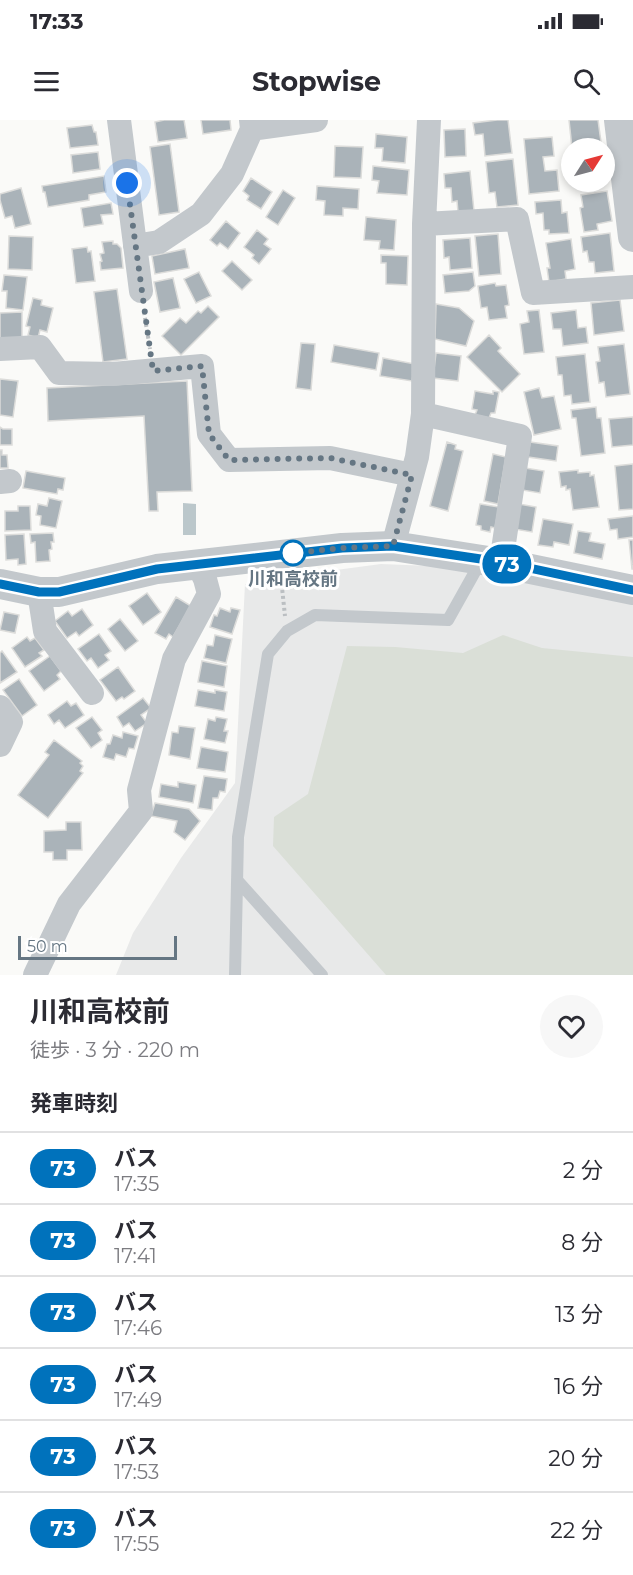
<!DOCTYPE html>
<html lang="ja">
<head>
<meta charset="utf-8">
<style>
	body { margin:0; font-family:Montserrat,"Noto Sans JP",sans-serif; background:#f7f7f7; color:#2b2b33; height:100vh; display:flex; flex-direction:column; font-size:22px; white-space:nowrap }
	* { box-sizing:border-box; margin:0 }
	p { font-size:20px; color:#7c7c81 }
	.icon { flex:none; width:33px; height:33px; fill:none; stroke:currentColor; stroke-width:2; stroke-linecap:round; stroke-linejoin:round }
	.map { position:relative; height:855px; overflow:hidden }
	.details { display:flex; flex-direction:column; background:#fff; flex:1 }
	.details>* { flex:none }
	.badge { padding:0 12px; border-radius:20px; font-size:21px; line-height:39px }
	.needle { width:39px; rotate:54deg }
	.controls { position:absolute; left:561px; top:18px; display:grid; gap:12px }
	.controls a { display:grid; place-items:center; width:54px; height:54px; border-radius:50%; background:#fff; box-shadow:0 3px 9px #0003; font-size:30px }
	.scale { position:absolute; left:18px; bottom:15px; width:159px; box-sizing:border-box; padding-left:6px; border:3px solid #657683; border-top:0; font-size:16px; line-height:21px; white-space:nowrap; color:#657683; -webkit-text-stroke:4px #fff; paint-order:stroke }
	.you { position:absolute; width:30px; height:30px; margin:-15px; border:4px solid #fff; border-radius:50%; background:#1a73e8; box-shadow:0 0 0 9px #1a73e833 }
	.map>.badge { position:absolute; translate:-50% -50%; box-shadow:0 0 0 3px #fff }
	h2 { padding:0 30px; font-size:22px; line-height:54px }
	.round { display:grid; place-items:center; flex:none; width:63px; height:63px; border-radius:32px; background:#f7f7f7 }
	.head { display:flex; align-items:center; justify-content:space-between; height:102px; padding:0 30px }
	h1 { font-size:28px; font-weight:700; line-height:45px }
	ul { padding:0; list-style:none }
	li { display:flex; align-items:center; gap:18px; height:72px; padding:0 30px; border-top:2px solid #e1e1e2 }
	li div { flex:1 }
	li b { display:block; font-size:22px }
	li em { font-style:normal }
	li .badge { min-width:66px; font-weight:700; text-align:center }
	.status { display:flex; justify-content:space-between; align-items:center; height:42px; padding:0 30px; background:#fff; direction:ltr }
	.status svg { height:16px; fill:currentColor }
	header { display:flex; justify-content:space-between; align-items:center; height:78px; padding:0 30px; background:#fff; font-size:27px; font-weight:700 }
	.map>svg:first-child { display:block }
</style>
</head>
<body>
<div class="status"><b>17:33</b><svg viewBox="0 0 49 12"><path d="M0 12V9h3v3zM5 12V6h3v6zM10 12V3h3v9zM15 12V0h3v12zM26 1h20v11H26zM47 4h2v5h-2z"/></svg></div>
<header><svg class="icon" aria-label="menu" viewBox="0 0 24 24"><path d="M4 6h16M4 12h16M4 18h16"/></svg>Stopwise<svg class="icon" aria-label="search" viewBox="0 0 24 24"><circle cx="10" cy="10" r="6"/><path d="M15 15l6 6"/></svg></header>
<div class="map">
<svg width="633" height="855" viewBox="0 0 633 855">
	<rect width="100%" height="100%" fill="#fafaf8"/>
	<path fill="#e8e9e9" d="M381,444L456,447L633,484V855H116L133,813L181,738L235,663L245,464L291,456Z"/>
	<path fill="#dadfd7" d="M503,515L542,528L633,537V855H386L273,726L274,697L308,674L347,526L395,527L463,533Z"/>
	<path fill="#bbc7cb" d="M183,383L196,384V415H183Z"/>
	<path fill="#aab3b9" stroke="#dcdcda" stroke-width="1.5" d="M164,0H184L187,18L158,22L155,2Z
		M201,0H230L231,10L203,14Z
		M497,0H508L512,33L485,36L483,14L475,15L473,3Z
		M569,0H598L601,22H596L597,28H572Z
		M92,5L94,12H96L98,25L70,28L67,8Z
		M465,9L466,36L445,37L444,10Z
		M376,14L407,17L405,43L382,41L383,28H375Z
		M552,17L554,36L543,37L545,51L557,50L559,71L529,74L524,19Z
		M170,24L179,92L159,95L150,27Z
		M335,26L363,27L361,58L334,57Z
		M98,32L100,49L73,53L71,35Z
		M513,39L518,85L497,87L495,72L489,73L486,42Z
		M373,46L409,50L407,75L377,73L379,61L372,60Z
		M470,51L474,91L458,92L457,81L452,82L451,68H445L444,54Z
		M104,56L106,72L89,75V80L48,87L45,72H43L42,66Z
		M251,58L272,72L261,89L247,80L249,76L243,71Z
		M317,66L359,69L358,89L343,88V96L324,95L325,81L316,80Z
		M21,68L31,104L15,108L12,96L5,98L0,80V74Z
		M283,70L295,78L278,105L266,97Z
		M607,71L612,101L597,104L598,110L584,112L580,88L583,87L581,75Z
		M561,80L562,93L567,92L569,113L549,114V110H544L543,93L536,94L535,82Z
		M111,83L113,94L101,95L103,104L84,107L81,88Z
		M366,97L396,100L394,130L379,129L380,121L364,120Z
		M226,101L240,113L228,129L220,123L217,126L210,120Z
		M257,110L268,119L264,124L271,129L259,144L252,138L254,135L244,127Z
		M610,113L614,151L595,153L594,142H589L587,131L583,132L581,117Z
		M498,114L501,154L479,156L475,116Z
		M9,116L33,117L32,150L8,149Z
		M470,118L472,148L450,150L449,137L444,138L443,120Z
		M571,119L575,149L565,151L566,159L549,162L547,148H550L546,123Z
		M113,121V124H117L121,128L123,148L101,150L100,142L102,141L100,134L104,133L102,122Z
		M87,127L88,132L91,131L95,161L76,163L72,129Z
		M185,129L189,148L155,154L152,136Z
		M381,135L408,136L407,165L386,164V143H381Z
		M232,141L252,160L242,170L222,151Z
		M199,152L211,176L196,183L184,159Z
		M473,152L475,166L469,171L445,173L443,155Z
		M4,155L27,157L23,190L6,188L7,171H2Z
		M173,158L180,188L160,192L154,162Z
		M495,163L496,166L506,165L509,185L505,186L507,198L489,200L487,187L481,188L478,166Z
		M117,169L127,239L103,242L94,172Z
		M33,178L42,180L41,185L53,188L47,212L40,210L38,218L28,215L30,207L26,206Z
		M620,180L624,211L594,215L591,183Z
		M436,184L459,188L474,201L466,226L435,219Z
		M208,186L219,197L181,235L162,216L180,198L186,203L198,191L201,193Z
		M539,190L544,232L524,234L520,204L529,202L527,191Z
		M576,190L578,208L586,207L588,223L563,226L561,209H553L551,193Z
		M22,192V222H0V193Z
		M489,215L501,228L498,231L520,254L502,272L467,237Z
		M301,223L315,224L311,270L296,268Z
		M624,224L630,274L606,277L604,262L599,263L596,242L600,241L598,227Z
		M334,225L379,233L376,250L331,242Z
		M436,233L461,236L458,261L433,258Z
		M585,234L590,282L572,284L571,275L564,276L562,255H558L556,237Z
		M383,238L415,244L412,261L380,256Z
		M0,259L18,261L13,297L0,295Z
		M187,261L192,371L157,372L158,391H149L144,296L48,301L47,268Z
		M539,268L542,278L554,276L561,309L534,315L524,272Z
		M475,271L493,274V271L499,272L495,293H491L489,298L475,295L477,290L472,289Z
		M596,287L597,298H601L605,333L581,336L576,298H572L571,290Z
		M633,297V325L612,327L609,299Z
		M0,307L3,309H12V325H0Z
		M447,322L456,325L455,329L463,331L448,391L430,386Z
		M530,322L558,326L556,341L528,337Z
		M0,330H2V335H7L8,348H0Z
		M493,334L506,337L498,384L484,381Z
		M633,344V389L619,390L615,346Z
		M525,348L544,351L540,373L522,370Z
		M578,350V353L590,352V356L594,355L599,387L573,390L570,369L566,370V366L561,367L559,352Z
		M26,351L65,358L63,370L58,369L57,374L23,368Z
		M49,378L62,381L56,408L40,405L41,396L36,395L38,384L47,386Z
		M480,384L499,387L495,408L491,407L490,412L481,410V406L476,405Z
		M519,384L536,387L532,412L514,409Z
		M18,386H30L31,410L5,411V391H18Z
		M633,396V417L618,419L617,409L610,410L608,399Z
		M543,399L573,404L569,425L554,422L553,427L538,425Z
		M578,411L591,413L589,421L605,424L602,439L574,433Z
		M53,413L54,422H51L52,429L49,430L50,441L36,442L35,422L31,423L30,414Z
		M24,414L26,444L18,445V439L6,440L5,415Z
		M629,420H633V449H632Z
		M147,473L161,492L143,505L129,486Z
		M176,477L191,486L173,517L169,514L166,519L155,513Z
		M220,488L230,492L231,488L240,490L232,514L210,507L214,495L217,496Z
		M82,489L93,505L79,516L76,512L67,518L55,501L68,491L72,496Z
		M4,492L19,495L15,513L0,510Z
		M120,499L138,521L125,531L108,509Z
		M99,514L111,531L105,535L109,540L98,548L91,538L87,541L78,529Z
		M215,515L232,519L226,543L204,538L207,525L213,526Z
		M27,517L30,521L35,518L44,530L39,533L42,536L25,547L12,528Z
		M2,531L17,552L0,563V533Z
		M50,536L61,551L57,555L60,559L44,571L29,551Z
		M202,541L227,546L224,567L198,562Z
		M118,547L135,571L124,579L122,577L116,581L100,560Z
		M19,559L37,585L22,596L3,570Z
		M198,570L215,573V570L227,572L224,591L195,586Z
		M143,578L151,588L141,595L147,603L135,611L129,603L123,607L117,597Z
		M67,581L71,586L76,583L84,595L65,608L59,600L54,604L48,595Z
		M92,597L102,610L98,613L102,620L91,628L76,608Z
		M216,597L227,599L224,611H228L225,623L204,619L208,599L215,601Z
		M179,606L195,608L190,639L169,635L172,612L178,613Z
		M123,612L138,616L134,629L129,628L126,637L116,634L114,640L103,637L107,624H110L113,615L122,618Z
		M54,620L82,641L80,643L83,646L80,651L83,653L48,698L18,675L49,635L45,632Z
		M201,627L228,632L225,652L197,648Z
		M204,656L227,659L225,672L220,671L218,678H213L212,690L198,688Z
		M178,662L196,665L193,683L159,677L161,664L178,667Z
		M155,683L189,689L200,701L185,720L174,712L177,701L151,696Z
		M66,702H81L82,730H67V740H53V732H44V711L66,710Z"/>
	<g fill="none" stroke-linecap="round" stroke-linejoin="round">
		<path stroke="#bbbfc2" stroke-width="4" stroke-dasharray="3 3" stroke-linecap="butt" d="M144,192L150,229
			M281,458L285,496"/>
		<path stroke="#c3c8cc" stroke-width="12" d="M237,760L322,855
			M235,855L238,717L268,534L287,511L315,495L448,500L481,441"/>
		<path stroke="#c3c8cc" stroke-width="24" d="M119,0L141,171
			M252,9L316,0
			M424,104L517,99L533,173L633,167
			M135,126L159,122L201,94L232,54L252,9L251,0
			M0,229L40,227L59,253L113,254L202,246L209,314L229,340L330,338L412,355
			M423,294L520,316L501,443
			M0,362L10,361
			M393,426L417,337L423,294L424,104L429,0
			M39,472L45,511L92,573
			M0,587L11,602L0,625
			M35,855L69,784L141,691L139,670L174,539L209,474L205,459L198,445"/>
		<path stroke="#c3c8cc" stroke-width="30" d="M619,0L633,117
			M0,464L39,472H59L157,449L342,428L393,426L501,443L633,470"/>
	</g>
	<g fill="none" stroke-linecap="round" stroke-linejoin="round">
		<defs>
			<path id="line" d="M0,464L39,472H59L157,449L342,428L393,426L501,442L633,470"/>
		</defs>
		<use href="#line" stroke="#fff" stroke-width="14"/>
		<use href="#line" stroke="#0072bc" stroke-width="9"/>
		<path stroke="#657683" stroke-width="6" stroke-dasharray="0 10.8" d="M127,63L153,251L202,246L209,314L229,340L330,338L412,355L393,426L342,428L293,433"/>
	</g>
	<circle fill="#fff" stroke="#0072bc" stroke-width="3" cx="293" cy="433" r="12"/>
	<g text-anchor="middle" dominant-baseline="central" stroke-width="6" stroke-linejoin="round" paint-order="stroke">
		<g font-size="18" font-weight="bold" fill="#657683" stroke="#fff">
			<text x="293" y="459">川和高校前</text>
		</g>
	</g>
</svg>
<div class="controls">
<a><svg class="needle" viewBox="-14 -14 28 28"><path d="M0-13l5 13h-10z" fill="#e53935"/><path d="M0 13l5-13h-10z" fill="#7c7c81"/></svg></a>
</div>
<div class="scale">50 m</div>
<div class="you" style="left:127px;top:63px"></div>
<b class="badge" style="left:507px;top:444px;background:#0072bc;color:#fff">73</b>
</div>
<section class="details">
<div class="head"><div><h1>川和高校前</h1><p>徒歩 · 3 分 · 220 m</p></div><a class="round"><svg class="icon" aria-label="heart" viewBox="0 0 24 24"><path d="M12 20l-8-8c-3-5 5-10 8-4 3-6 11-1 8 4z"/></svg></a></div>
<h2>発車時刻</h2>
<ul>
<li><span class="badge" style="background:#0072bc;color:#fff">73</span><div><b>バス</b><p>17:35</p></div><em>2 分</em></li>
<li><span class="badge" style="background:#0072bc;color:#fff">73</span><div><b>バス</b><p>17:41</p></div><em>8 分</em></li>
<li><span class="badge" style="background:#0072bc;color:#fff">73</span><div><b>バス</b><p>17:46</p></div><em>13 分</em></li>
<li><span class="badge" style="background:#0072bc;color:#fff">73</span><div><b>バス</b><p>17:49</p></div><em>16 分</em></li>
<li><span class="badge" style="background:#0072bc;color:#fff">73</span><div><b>バス</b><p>17:53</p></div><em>20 分</em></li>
<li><span class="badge" style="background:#0072bc;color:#fff">73</span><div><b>バス</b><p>17:55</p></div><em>22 分</em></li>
</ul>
</section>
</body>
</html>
